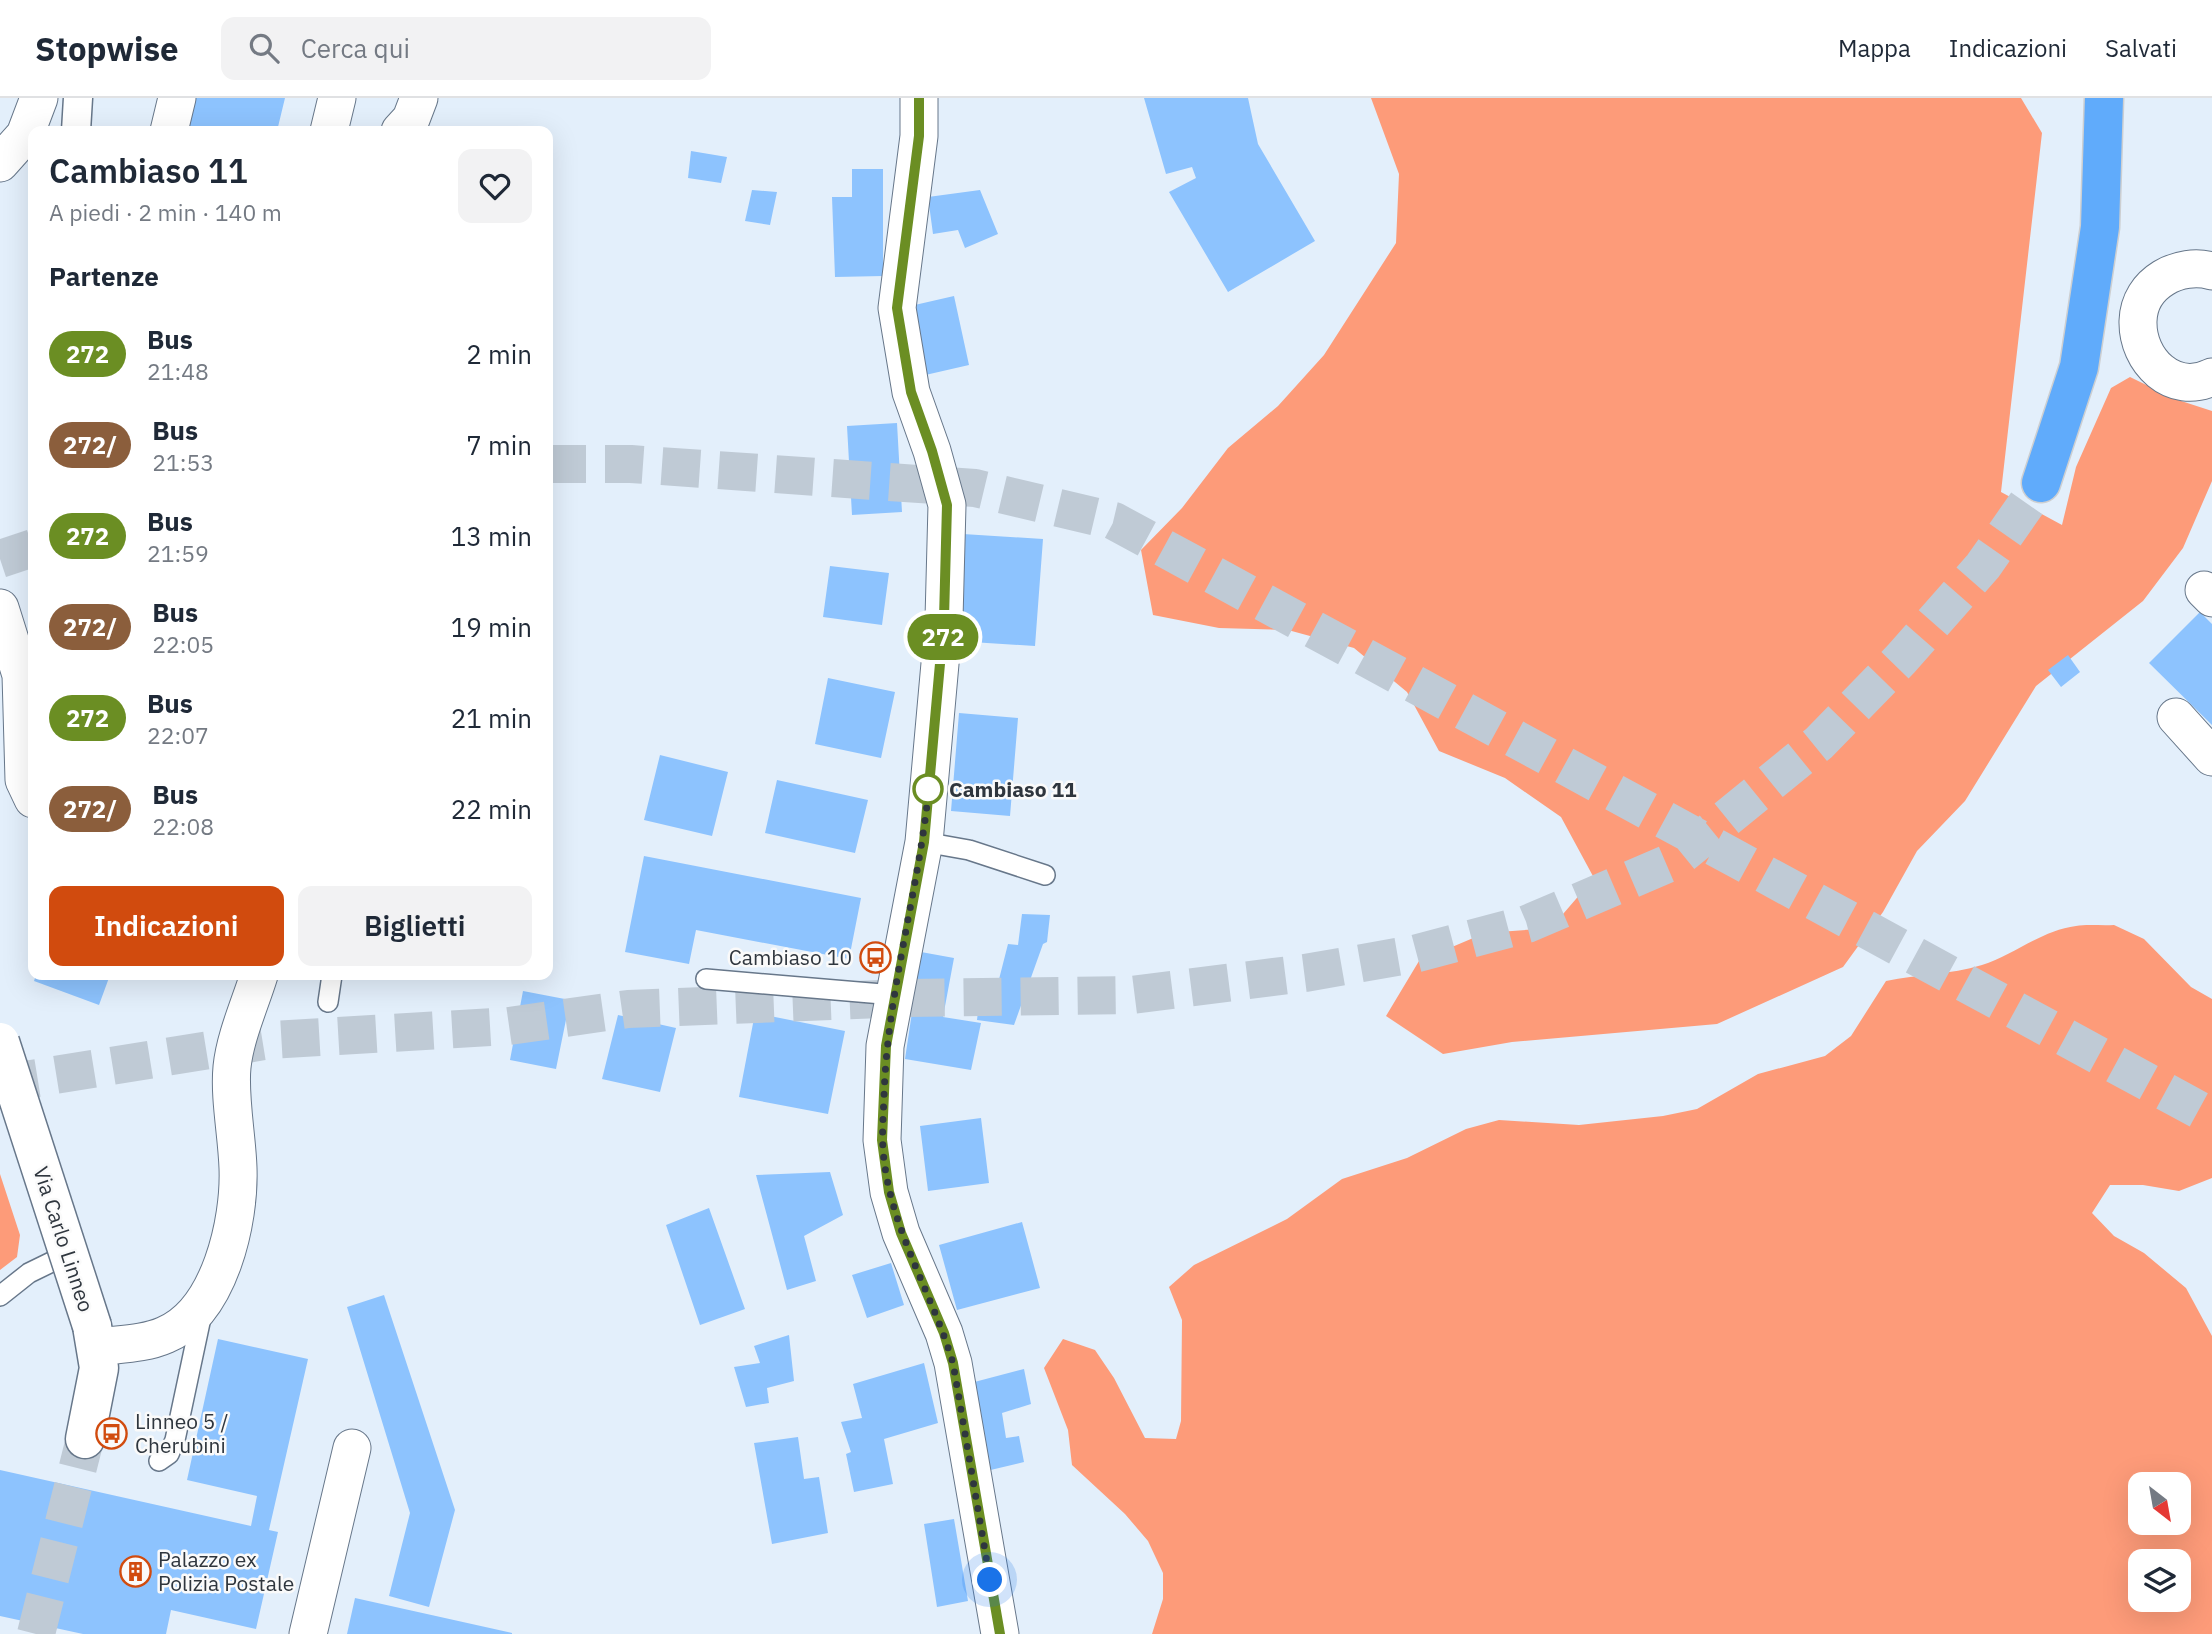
<!DOCTYPE html>
<html lang="it">
<head>
<meta charset="utf-8">
<style>
	body { margin:0; font-family:"IBM Plex Sans",sans-serif; background:#f2f2f3; color:#1f2937; height:100vh; display:flex; flex-direction:column; font-size:26px; white-space:nowrap }
	* { box-sizing:border-box; margin:0 }
	p { font-size:23px; color:#747a83 }
	.icon { flex:none; width:38px; height:38px; fill:none; stroke:currentColor; stroke-width:2; stroke-linecap:round; stroke-linejoin:round }
	.map { position:relative; flex:1; overflow:hidden }
	.side { position:absolute; left:28px; top:28px; width:525px; height:854px; display:flex; flex-direction:column; background:#fff; border-radius:14px; box-shadow:0 7px 28px #0002 }
	.side>* { flex:none }
	.badge { padding:0 14px; border-radius:23px; font-size:24px; line-height:46px }
	.needle { width:46px; rotate:149deg }
	.fabs { position:absolute; left:2128px; top:1374px; display:grid; gap:14px }
	.fabs a { display:grid; place-items:center; width:63px; height:63px; border-radius:14px; background:#fff; box-shadow:0 7px 28px #0002; font-size:35px }
	.you { position:absolute; width:35px; height:35px; margin:-18px; border:5px solid #fff; border-radius:50%; background:#1a73e8; box-shadow:0 0 0 10px #1a73e833 }
	.map>.badge { position:absolute; translate:-50% -50%; box-shadow:0 0 0 4px #fff }
	h2 { padding:0 21px; font-size:26px; line-height:63px }
	.round { display:grid; place-items:center; flex:none; width:74px; height:74px; border-radius:14px; background:#f2f2f3 }
	.head { display:flex; align-items:center; justify-content:space-between; height:119px; padding:0 21px }
	h1 { font-size:33px; font-weight:600; line-height:52px }
	.cta { display:flex; gap:14px; margin-top:auto; padding:14px 21px }
	.cta a { flex:1; height:80px; border-radius:14px; background:#d14b0e; color:#fff; font-size:28px; font-weight:600; line-height:80px; text-align:center }
	.cta a+a { background:#f2f2f3; color:#1f2937 }
	ul { padding:0; list-style:none }
	li { display:flex; align-items:center; gap:21px; height:91px; padding:0 21px }
	li div { flex:1 }
	li b { display:block; font-size:26px }
	li em { font-style:normal }
	li .badge { min-width:77px; font-weight:700; text-align:center }
	header { display:flex; align-items:center; gap:42px; box-sizing:border-box; height:98px; padding:0 35px; background:#fff; border-bottom:2px solid #e0e1e3 }
	header strong { font-size:33px }
	nav { display:flex; gap:38px; margin-inline-start:auto; font-size:24px }
	.search { width:490px; height:63px; background:#f2f2f3; display:flex; align-items:center; gap:18px; box-sizing:border-box; padding:0 24px; border-radius:14px; color:#747a83; font-size:26px }
	.map>svg:first-child { display:block }
</style>
</head>
<body>
<header>
<strong>Stopwise</strong>
<div class="search"><svg class="icon" aria-label="search" viewBox="0 0 24 24"><circle cx="10" cy="10" r="6"/><path d="M15 15l6 6"/></svg>Cerca qui</div>
<nav><a>Mappa</a><a>Indicazioni</a><a>Salvati</a></nav>
</header>
<div class="map">
<svg width="2212" height="1536" viewBox="0 0 2212 1536">
	<rect width="100%" height="100%" fill="#e3effb"/>
	<path fill="#fd9b79" fill-rule="evenodd" d="M1371,0H2021L2042,35L2001,394L2062,427L2076,369L2111,290L2130,279L2175,301L2212,313V383L2183,450L2143,503L2036,588L1965,703L1917,753L1883,814L1843,869L1717,926L1512,944L1443,956L1386,918L1419,863L1485,835L1551,830L1594,780L1561,719L1505,680L1439,653L1407,594L1354,550L1288,532L1219,530L1153,517L1141,452L1182,410L1228,350L1278,308L1324,257L1396,145L1399,76Z
		M2114,827L2144,841L2191,889L2212,901V1080L2179,1093L2143,1087H2110L2092,1115L2114,1138L2144,1155L2186,1190L2212,1238V1536H1152L1163,1501V1475L1148,1443L1125,1416L1072,1367L1068,1332L1044,1270L1063,1241L1095,1252L1114,1280L1145,1340L1176,1341L1181,1323L1182,1222L1169,1189L1194,1167L1287,1121L1342,1081L1407,1060L1466,1031L1499,1022L1579,1027L1663,1018L1697,1011L1758,976L1825,958L1851,938L1886,883C1918,876 1950,877 1982,867C2014,857 2042,832 2076,828C2088,826 2102,828 2114,827ZM2179,1386V1424H2140V1386ZM2179,1463V1502H2140V1463Z
		M0,1076L20,1137L17,1159L0,1172Z"/>
	<path fill="#8dc3fe" d="M195,0H285L277,33H187Z
		M1144,0H1248L1258,46L1315,143L1228,194L1169,94L1196,80L1192,69L1166,76Z
		M691,53L727,59L721,85L688,80Z
		M852,71H883V178L835,179L832,99H852Z
		M752,92L777,94L770,127L745,123Z
		M980,92L998,136L965,150L958,132L933,136L928,99Z
		M954,198L969,267L921,278L906,209Z
		M897,325L902,414L852,417L847,328Z
		M963,436L1043,441L1035,548L956,543Z
		M830,468L889,475L882,527L823,519Z
		M2200,514L2212,526V627L2149,565Z
		M2068,557L2080,574L2061,589L2048,572Z
		M828,580L895,594L881,660L815,646Z
		M959,615L1018,620L1010,718L951,713Z
		M660,657L728,674L712,738L644,722Z
		M777,682L868,702L855,755L765,735Z
		M644,758L861,800L849,861L696,832L689,866L625,854Z
		M1022,816L1050,817L1047,844L1043,846L1014,927L977,922L980,896L995,897L1008,846L1018,847Z
		M921,854L954,860L943,919L981,925L971,972L905,961Z
		M36,877H110L99,907L34,883Z
		M523,893L570,902L556,971L510,962Z
		M755,915L845,933L828,1016L739,999Z
		M618,917L676,930L660,994L602,981Z
		M981,1020L989,1085L928,1093L920,1028Z
		M830,1074L843,1117L804,1138L816,1183L787,1192L756,1077Z
		M709,1110L745,1211L700,1227L666,1127Z
		M1022,1124L1040,1190L957,1212L939,1147Z
		M891,1165L904,1207L867,1220L852,1177Z
		M384,1197L455,1412L429,1509L389,1498L410,1415L347,1209Z
		M789,1237L794,1283L767,1290L769,1305L746,1309L734,1269L760,1265L754,1248Z
		M218,1241L308,1261L269,1432L278,1434L256,1531L171,1512L166,1536H83L0,1518V1372L251,1428L257,1398L187,1382Z
		M924,1265L938,1325L884,1341L893,1386L854,1394L846,1356L851,1354L841,1324L862,1320L853,1286Z
		M1024,1271L1031,1306L1002,1315L1006,1340L1019,1338L1024,1364L978,1375L963,1287Z
		M798,1339L804,1381L819,1379L828,1435L772,1446L754,1345Z
		M954,1421L968,1503L937,1509L924,1426Z
		M355,1500L512,1535V1536H347Z"/>
	<g fill="none" stroke-linecap="round" stroke-linejoin="round">
		<path stroke="#bfcad5" stroke-width="38" stroke-dasharray="38 19" stroke-linecap="butt" d="M36,1536L85,1341"/>
		<path stroke="#bfcad5" stroke-width="38" stroke-dasharray="38 19" stroke-linecap="butt" d="M548,366H631L975,390L1114,423L2212,1019
			M0,461L33,450
			M0,986L271,942L509,928L628,911L906,900L1131,897L1305,875L1414,856L1527,826L1674,763L1819,645L1901,561L1983,468L2041,385"/>
		<defs>
			<path id="service" d="M924,744L969,752L1045,777
				M706,881L894,897
				M328,904L332,877
				M0,1198L29,1175L70,1155
				M159,1363L169,1356L175,1342L202,1215"/>
			<path id="pedestrian" d="M76,33L78,0"/>
			<path id="minor" d="M919,0V38L897,210L911,294L932,353L947,407L944,521L924,744L885,948L882,1042L889,1094L901,1135L944,1235L953,1265L1000,1536
				M169,33L177,0
				M329,33L337,0
				M400,33L411,21L419,0
				M0,65L25,37L39,0
				M2212,173C2180,164 2139,184 2138,223C2137,263 2173,298 2212,279
				M2204,492L2212,500
				M0,510L21,577L24,682L33,701
				M2176,619L2212,659
				M97,1249C119,1246 145,1246 165,1237C220,1214 240,1123 238,1070C237,1038 229,999 232,969C235,939 250,906 259,877
				M308,1536L352,1350"/>
			<path id="tertiary" d="M85,1341L99,1270L92,1228"/>
			<path id="motorway" d="M2041,385L2079,269L2100,129L2104,0"/>
		</defs>
		<use href="#service" stroke="#67778a" stroke-width="22"/>
		<use href="#pedestrian" stroke="#67778a" stroke-width="31"/>
		<use href="#minor" stroke="#67778a" stroke-width="39"/>
		<use href="#tertiary" stroke="#67778a" stroke-width="41"/>
		<use href="#motorway" stroke="#cdcfd1" stroke-width="41"/>
		<use href="#service" stroke="#fff" stroke-width="19"/>
		<use href="#pedestrian" stroke="#fff" stroke-width="28"/>
		<use href="#minor" stroke="#fff" stroke-width="37"/>
		<use href="#tertiary" stroke="#fff" stroke-width="38"/>
		<use href="#motorway" stroke="#60abfb" stroke-width="38"/>
		<defs>
			<path id="tertiary-bridge" d="M0,944L92,1228"/>
		</defs>
		<use href="#tertiary-bridge" stroke="#67778a" stroke-width="41" stroke-linecap="butt"/>
		<use href="#tertiary-bridge" stroke="#fff" stroke-width="38"/>
	</g>
	<g fill="none" stroke-linecap="round" stroke-linejoin="round">
		<defs>
			<path id="line" d="M919,0V38L897,210L911,294L932,353L947,407L944,521L924,744L886,948L882,1042L889,1094L901,1135L944,1235L953,1265L1000,1536"/>
		</defs>
		<use href="#line" stroke="#fff" stroke-width="16"/>
		<use href="#line" stroke="#6b8e23" stroke-width="10"/>
		<path stroke="#2f363e" stroke-width="7" stroke-dasharray="0 12.6" d="M928,691L929,688C919,793 887,894 884,999C883,1022 881,1045 885,1069C895,1138 933,1198 953,1265L990,1482"/>
	</g>
	<defs>
		<symbol id="bus-ring" viewBox="-11 -11 22 22"><circle r="9.5" fill="#fafafa" stroke="#d14b0e" stroke-width="1.5"/><path d="M-5-6H5V4H4V6H2V4H-2V6H-4V4H-5ZM-3.5-4V0h7V-4ZM-3.5 1.2v1.5H-2V1.2ZM2 1.2v1.5H3.5V1.2Z" fill="#d14b0e"/></symbol>
		<symbol id="building-ring" viewBox="-11 -11 22 22"><circle r="9.5" fill="#fafafa" stroke="#d14b0e" stroke-width="1.5"/><path d="M-4-6H4V6H1V3H-1V6H-4ZM-2.5-4.3h1.7v1.8h-1.7ZM.8-4.3h1.7v1.8H.8ZM-2.5-1h1.7V.8h-1.7ZM.8-1h1.7V.8H.8Z" fill="#d14b0e"/></symbol>
	</defs>
	<g fill-rule="evenodd">
		<use href="#bus-ring" x="858" y="842" width="35" height="35"/>
		<use href="#bus-ring" x="94" y="1318" width="35" height="35"/>
		<use href="#building-ring" x="118" y="1456" width="35" height="35"/>
	</g>
	<circle fill="#fff" stroke="#6b8e23" stroke-width="3.5" cx="928" cy="691" r="14"/>
	<g text-anchor="middle" dominant-baseline="central" stroke-width="5" stroke-linejoin="round" paint-order="stroke">
		<g font-size="21" font-weight="bold" fill="#2f363e" stroke="#fafafa" text-anchor="start">
			<text x="949" y="691">Cambiaso 11</text>
		</g>
		<g font-size="21" fill="#2f363e" stroke="#fafafa" text-anchor="start">
			<text x="852" y="859" text-anchor="end">Cambiaso 10</text>
			<text x="135" y="1323">Linneo 5 /<tspan x="135" dy="24">Cherubini</tspan></text>
			<text x="158" y="1461">Palazzo ex<tspan x="158" dy="24">Polizia Postale</tspan></text>
		</g>
		<g font-size="21" fill="#2f363e" stroke="#fafafa">
			<text transform="translate(64 1141) rotate(72)">Via Carlo Linneo</text>
		</g>
	</g>
</svg>
<div class="fabs">
<a><svg class="needle" viewBox="-14 -14 28 28"><path d="M0-13l5 13h-10z" fill="#e53935"/><path d="M0 13l5-13h-10z" fill="#747a83"/></svg></a>
<a><svg class="icon" aria-label="layers" viewBox="0 0 24 24"><path d="M12 4l9 5-9 5-9-5zM3 14l9 5 9-5"/></svg></a>
</div>
<div class="you" style="left:990px;top:1482px"></div>
<b class="badge" style="left:943px;top:539px;background:#6b8e23;color:#fff">272</b>
<section class="side">
<div class="head"><div><h1>Cambiaso 11</h1><p>A piedi · 2 min · 140 m</p></div><a class="round"><svg class="icon" aria-label="heart" viewBox="0 0 24 24"><path d="M12 20l-8-8c-3-5 5-10 8-4 3-6 11-1 8 4z"/></svg></a></div>
<h2>Partenze</h2>
<ul>
<li><span class="badge" style="background:#6b8e23;color:#fff">272</span><div><b>Bus</b><p>21:48</p></div><em>2 min</em></li>
<li><span class="badge" style="background:#8b5e3c;color:#fff">272/</span><div><b>Bus</b><p>21:53</p></div><em>7 min</em></li>
<li><span class="badge" style="background:#6b8e23;color:#fff">272</span><div><b>Bus</b><p>21:59</p></div><em>13 min</em></li>
<li><span class="badge" style="background:#8b5e3c;color:#fff">272/</span><div><b>Bus</b><p>22:05</p></div><em>19 min</em></li>
<li><span class="badge" style="background:#6b8e23;color:#fff">272</span><div><b>Bus</b><p>22:07</p></div><em>21 min</em></li>
<li><span class="badge" style="background:#8b5e3c;color:#fff">272/</span><div><b>Bus</b><p>22:08</p></div><em>22 min</em></li>
</ul>
<div class="cta"><a>Indicazioni</a><a>Biglietti</a></div>
</section>
</div>
</body>
</html>
